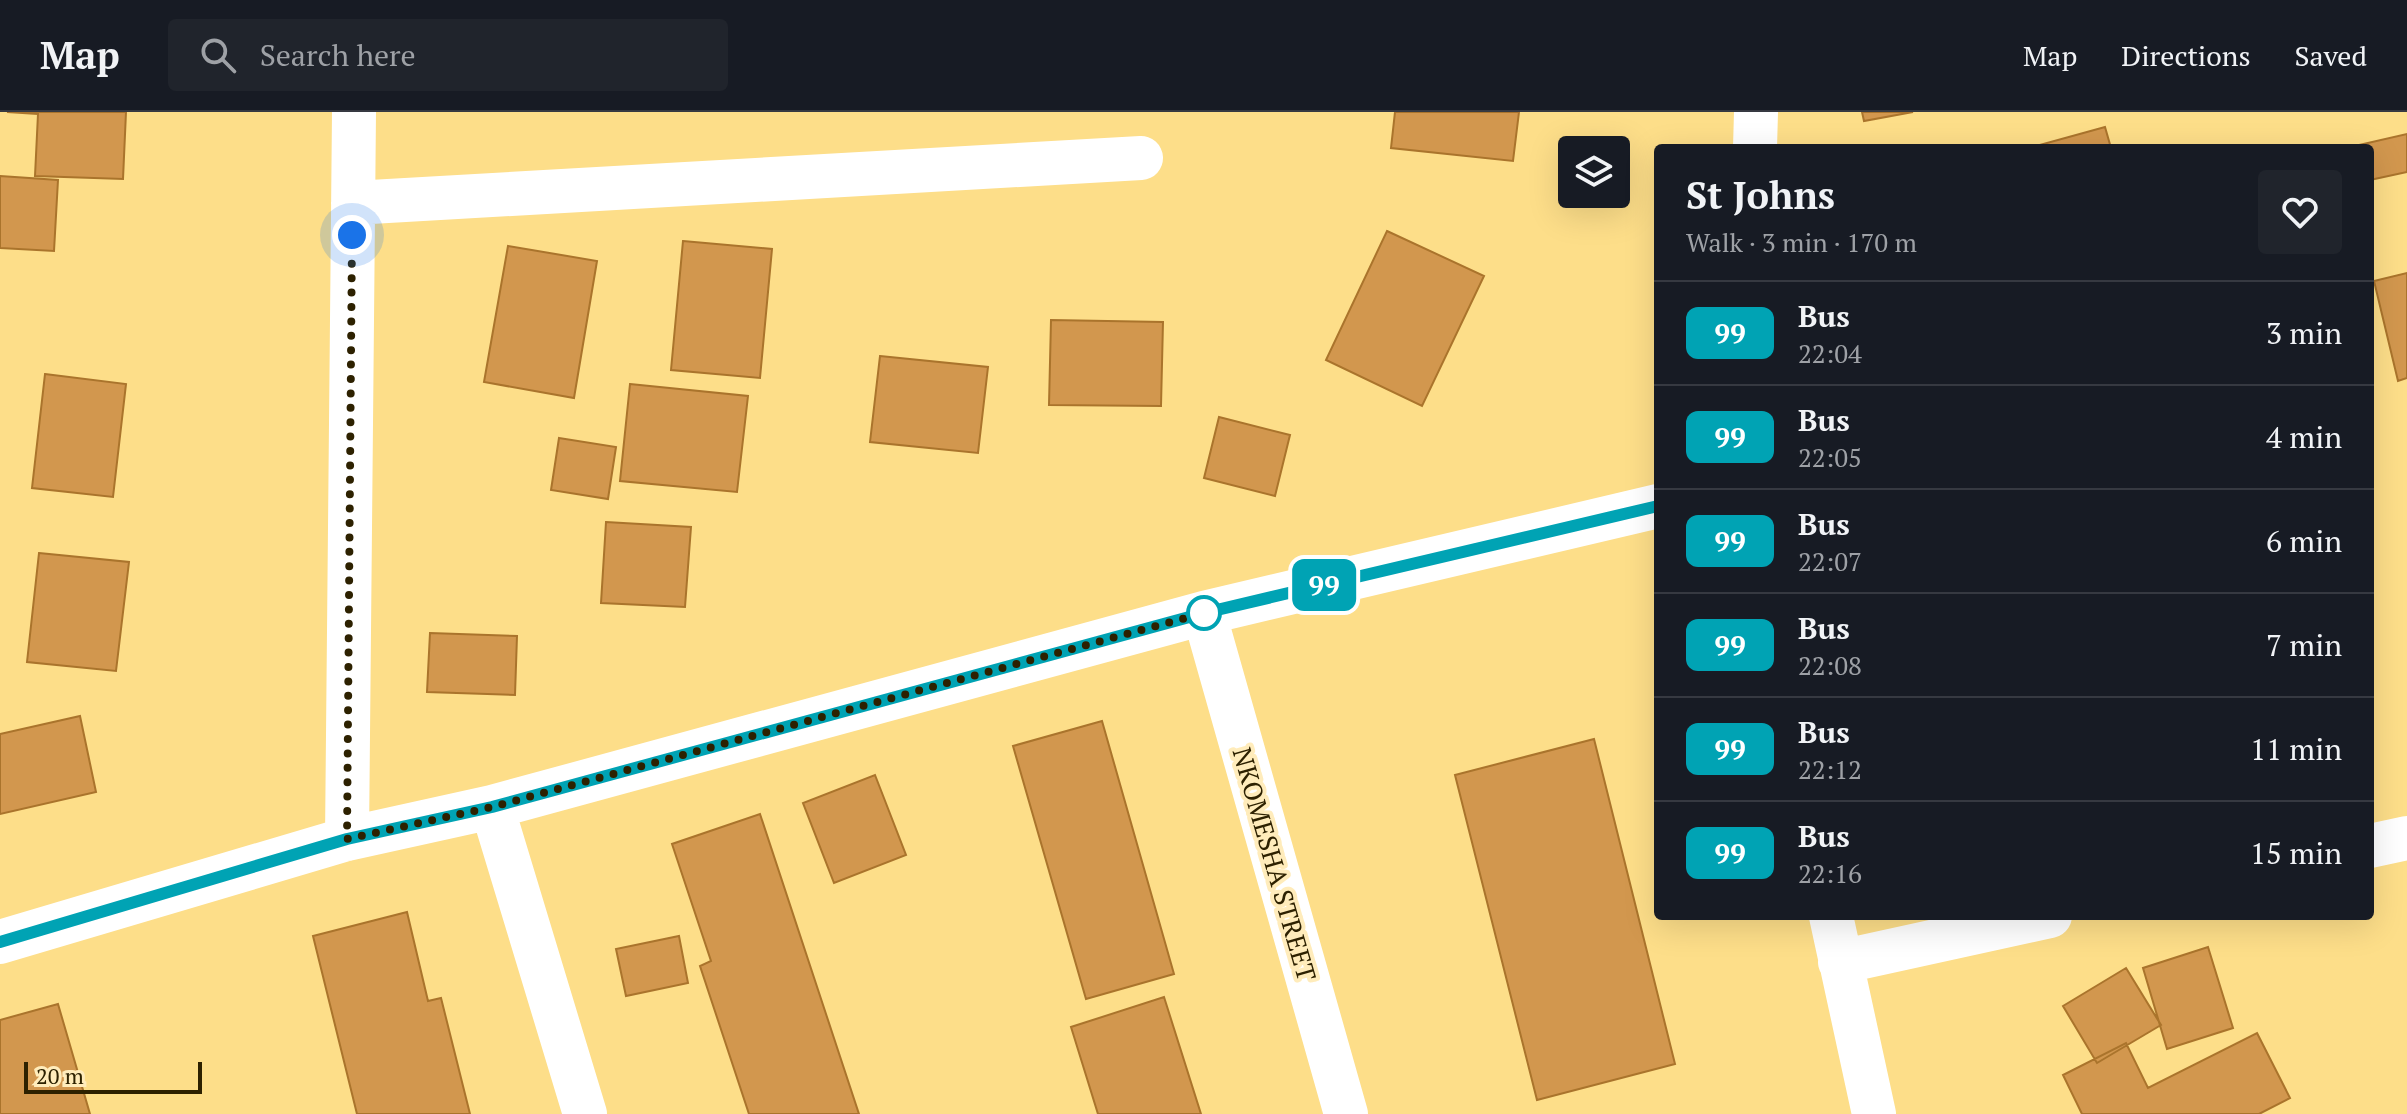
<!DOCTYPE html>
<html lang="en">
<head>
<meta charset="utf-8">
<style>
	body { margin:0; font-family:"PT Serif",serif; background:#20242c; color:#f1f3f6; height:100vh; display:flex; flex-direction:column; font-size:30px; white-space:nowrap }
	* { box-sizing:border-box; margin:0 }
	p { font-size:26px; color:#9ea1a6 }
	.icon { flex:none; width:44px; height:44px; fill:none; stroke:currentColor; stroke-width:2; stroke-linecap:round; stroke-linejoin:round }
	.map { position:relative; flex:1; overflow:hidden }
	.details { position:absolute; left:1654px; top:32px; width:720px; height:776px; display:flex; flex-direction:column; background:#171b24; border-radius:8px; box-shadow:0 8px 32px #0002 }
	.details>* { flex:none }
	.badge { padding:0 16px; border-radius:12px; font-size:28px; line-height:52px }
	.fabs { position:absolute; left:1558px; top:24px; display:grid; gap:16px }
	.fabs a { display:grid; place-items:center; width:72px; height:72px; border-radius:8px; background:#171b24; box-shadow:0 8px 32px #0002; font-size:40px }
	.scale { position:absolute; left:24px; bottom:20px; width:178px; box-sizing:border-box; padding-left:8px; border:4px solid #2d2100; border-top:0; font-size:22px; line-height:28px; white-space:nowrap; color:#2d2100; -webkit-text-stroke:6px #ffecbb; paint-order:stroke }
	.you { position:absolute; width:40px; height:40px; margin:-20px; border:6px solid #fff; border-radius:50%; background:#1a73e8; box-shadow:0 0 0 12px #1a73e833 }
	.map>.badge { position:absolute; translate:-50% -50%; box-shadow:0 0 0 4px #fff }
	.round { display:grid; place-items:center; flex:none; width:84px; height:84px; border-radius:8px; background:#20242c }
	.head { display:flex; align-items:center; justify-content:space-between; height:136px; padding:0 32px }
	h1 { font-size:38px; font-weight:600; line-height:60px }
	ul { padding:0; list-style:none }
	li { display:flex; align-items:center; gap:24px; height:104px; padding:0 32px; border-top:2px solid #363941 }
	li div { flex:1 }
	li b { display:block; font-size:30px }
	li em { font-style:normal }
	li .badge { min-width:88px; font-weight:700; text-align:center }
	header { display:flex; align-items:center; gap:48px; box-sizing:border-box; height:112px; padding:0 40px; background:#171b24; border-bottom:2px solid #363941 }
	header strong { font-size:38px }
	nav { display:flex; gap:44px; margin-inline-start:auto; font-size:28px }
	.search { width:560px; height:72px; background:#20242c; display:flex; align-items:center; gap:20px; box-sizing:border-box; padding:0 28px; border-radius:8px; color:#9ea1a6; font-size:30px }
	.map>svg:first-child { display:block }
</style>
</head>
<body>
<header>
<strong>Map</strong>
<div class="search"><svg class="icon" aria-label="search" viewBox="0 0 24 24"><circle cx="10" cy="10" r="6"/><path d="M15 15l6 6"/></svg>Search here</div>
<nav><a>Map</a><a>Directions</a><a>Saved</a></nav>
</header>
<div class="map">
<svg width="2407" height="1002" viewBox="0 0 2407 1002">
	<rect width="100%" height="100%" fill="#fdde89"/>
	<path fill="#d2974e" stroke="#aa742c" stroke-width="2" d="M7,0H126L123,67L35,64L38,2Z
		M1395,0H1519L1513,49L1391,36Z
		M1862,0H1913L1864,9Z
		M2105,15L2111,36H2036V34Z
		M2407,22V60L2370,68V36H2346Z
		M0,64L58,68L54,139L0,136Z
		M1387,119L1484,164L1422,294L1326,248Z
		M683,129L772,137L760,266L671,258Z
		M508,134L597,149L574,286L484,270Z
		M2407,161V266L2398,269L2374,169Z
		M1051,208L1163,210L1161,294L1049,293Z
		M880,244L988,255L978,341L870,330Z
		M45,262L126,272L113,385L32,376Z
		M630,272L748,284L737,380L620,369Z
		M1219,305L1290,323L1275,384L1204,366Z
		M559,326L616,335L608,387L551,378Z
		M606,410L691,415L685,495L601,491Z
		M39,441L129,450L116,559L27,550Z
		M430,521L517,524L515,583L427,580Z
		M80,604L96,680L0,702V622Z
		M1102,609L1174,862L1086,887L1013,634Z
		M1594,627L1675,952L1537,988L1455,663Z
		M875,663L906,743L834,771L803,691Z
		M760,702L859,1002H749L700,854L711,849L672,732Z
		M407,800L428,889L441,886L470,1002H357L313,824Z
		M679,824L688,871L626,884L616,837Z
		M2208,835L2233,916L2167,937L2143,856Z
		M2126,856L2161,913L2097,951L2063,894Z
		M1164,885L1201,1002H1098L1071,915Z
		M58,892L90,1002H0V908Z
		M2257,921L2290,986L2259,1002H2082L2063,963L2126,931L2148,976Z"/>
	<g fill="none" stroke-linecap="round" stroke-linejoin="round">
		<path stroke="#fff" stroke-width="44" d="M1755,36L1756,0
			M353,91L1141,46
			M1204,501L1346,1002
			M492,695L585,1002
			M347,727L354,0
			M2370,734L2407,726
			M1831,804L1874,1002
			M0,830L347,727L492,695L1204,501L1658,394
			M1840,850L2050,804"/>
	</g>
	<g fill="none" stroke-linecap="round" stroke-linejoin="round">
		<defs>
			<path id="line" d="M0,830L347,727L492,695L1204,501L1658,394"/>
		</defs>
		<use href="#line" stroke="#fff" stroke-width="18"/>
		<use href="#line" stroke="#00a3b4" stroke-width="12"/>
		<path stroke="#2d2100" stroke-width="8" stroke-dasharray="0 14.4" d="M352,123L347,727L492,695L1204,501"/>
	</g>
	<circle fill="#fff" stroke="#00a3b4" stroke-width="4" cx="1204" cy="501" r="16"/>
	<g text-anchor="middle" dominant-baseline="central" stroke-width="8" stroke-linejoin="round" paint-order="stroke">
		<g font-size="26" fill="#2d2100" stroke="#ffecbb">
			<text transform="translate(1275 752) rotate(74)">NKOMESHA STREET</text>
		</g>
	</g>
</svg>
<div class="fabs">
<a><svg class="icon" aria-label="layers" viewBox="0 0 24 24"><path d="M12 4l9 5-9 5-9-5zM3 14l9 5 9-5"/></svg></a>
</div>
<div class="scale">20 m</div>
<div class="you" style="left:352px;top:123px"></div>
<b class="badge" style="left:1324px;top:473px;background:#00a3b4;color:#fff">99</b>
<section class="details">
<div class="head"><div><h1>St Johns</h1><p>Walk · 3 min · 170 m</p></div><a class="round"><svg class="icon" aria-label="heart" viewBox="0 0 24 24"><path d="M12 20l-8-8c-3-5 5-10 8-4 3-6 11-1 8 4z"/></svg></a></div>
<ul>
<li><span class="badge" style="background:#00a3b4;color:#fff">99</span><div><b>Bus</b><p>22:04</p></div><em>3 min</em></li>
<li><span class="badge" style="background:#00a3b4;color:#fff">99</span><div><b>Bus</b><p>22:05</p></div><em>4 min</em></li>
<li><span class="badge" style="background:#00a3b4;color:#fff">99</span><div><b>Bus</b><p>22:07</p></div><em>6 min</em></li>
<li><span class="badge" style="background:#00a3b4;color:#fff">99</span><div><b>Bus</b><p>22:08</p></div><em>7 min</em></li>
<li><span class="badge" style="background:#00a3b4;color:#fff">99</span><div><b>Bus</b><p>22:12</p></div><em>11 min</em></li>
<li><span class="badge" style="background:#00a3b4;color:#fff">99</span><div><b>Bus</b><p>22:16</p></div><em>15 min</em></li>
</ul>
</section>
</div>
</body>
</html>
